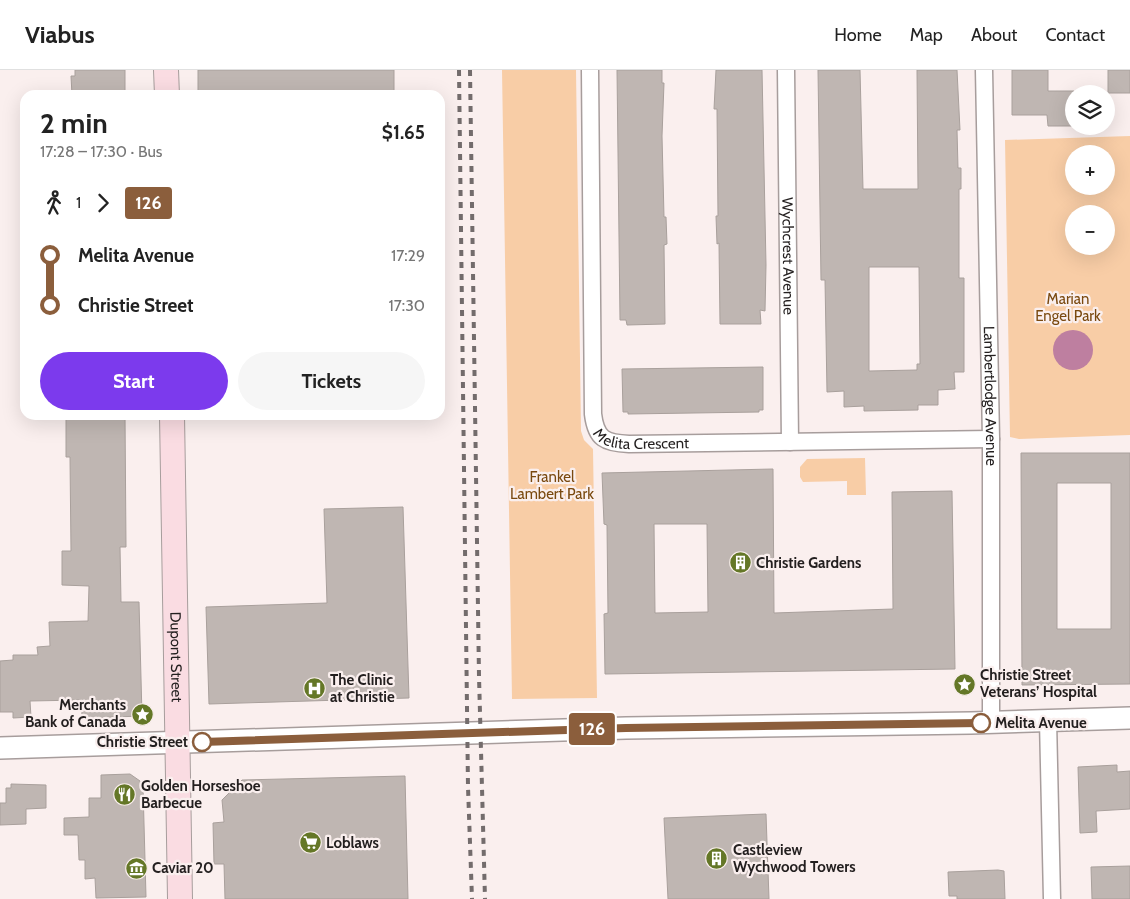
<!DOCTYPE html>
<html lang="en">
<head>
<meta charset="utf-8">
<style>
	body { margin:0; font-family:Cabin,sans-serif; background:#f6f6f6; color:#222; height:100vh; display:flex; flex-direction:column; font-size:19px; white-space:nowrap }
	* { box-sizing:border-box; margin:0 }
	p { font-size:16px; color:#767676 }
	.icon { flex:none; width:28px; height:28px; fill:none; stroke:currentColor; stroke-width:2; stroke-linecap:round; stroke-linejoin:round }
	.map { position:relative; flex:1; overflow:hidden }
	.panel { position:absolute; left:20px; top:20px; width:425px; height:330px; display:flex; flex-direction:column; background:#fff; border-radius:15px; box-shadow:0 5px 20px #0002 }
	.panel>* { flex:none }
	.badge { padding:0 10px; border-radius:4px; font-size:18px; line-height:32px }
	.buttons { position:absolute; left:1065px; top:15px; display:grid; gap:10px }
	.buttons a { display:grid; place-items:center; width:50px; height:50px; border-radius:50%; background:#fff; box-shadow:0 5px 20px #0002; font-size:25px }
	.map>.badge { position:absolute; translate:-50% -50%; box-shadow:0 0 0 2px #fff }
	.legs { display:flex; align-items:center; gap:8px; height:55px; padding:0 20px; font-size:16px }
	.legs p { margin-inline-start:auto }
	.summary { display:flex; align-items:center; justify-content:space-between; height:85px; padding:0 20px }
	h1 { font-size:28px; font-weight:800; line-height:38px }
	.button { display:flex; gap:10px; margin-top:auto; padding:10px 20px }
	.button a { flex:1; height:58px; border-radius:30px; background:#7c3aed; color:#fff; font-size:20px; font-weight:800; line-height:58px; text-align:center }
	.button a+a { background:#f6f6f6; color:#222 }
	ul { padding:0 20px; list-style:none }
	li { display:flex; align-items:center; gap:18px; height:50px; font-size:19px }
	li i { display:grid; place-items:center; width:8px; height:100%; margin:0 6px; background:currentColor }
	li i::after { content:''; width:12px; height:12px; margin:-6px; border:4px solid; border-radius:50%; background:#fff }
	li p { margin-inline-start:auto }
	li:first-child i { background:linear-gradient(#0000 50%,currentColor 0) }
	li:last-child i { background:linear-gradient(currentColor 50%,#0000 0) }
	header { display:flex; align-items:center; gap:30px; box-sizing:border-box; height:70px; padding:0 25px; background:#fff; border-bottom:1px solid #e0e0e0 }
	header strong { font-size:24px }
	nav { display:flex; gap:28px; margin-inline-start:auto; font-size:18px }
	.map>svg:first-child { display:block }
</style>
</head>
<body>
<header>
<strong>Viabus</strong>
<nav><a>Home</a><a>Map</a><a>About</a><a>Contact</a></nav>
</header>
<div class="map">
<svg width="1130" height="829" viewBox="0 0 1130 829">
	<rect width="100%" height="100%" fill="#faefee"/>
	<path fill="#f8cda6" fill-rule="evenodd" d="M502,0H576L581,361L584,370L593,379L597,628L512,629Z
		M1130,66V365L1019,369L1010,367L1005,70ZM1074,84H1106V116H1074ZM1074,144H1106V176H1074Z
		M865,388L866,425H847V411L803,412L800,407V397L807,389Z"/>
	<path fill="#be7fa0" d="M1053 280a20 20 0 1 1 40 0a20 20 0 1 1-40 0Z"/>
	<path fill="#bfb6b2" stroke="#a9a09c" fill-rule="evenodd" d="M75,0H125V25H72L71,6H75Z
		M198,0H394V25H198Z
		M617,0H662V13H664L662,66L664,147H666L667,174L664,175L665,254L627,255L626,250H620Z
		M716,0H762L766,195L765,241L760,240L761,254H720L719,173L717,174L716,146H718L717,39H714Z
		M818,0H860L863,119H918L917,0H957L960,60H957L958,98H961V119H959V208H964V302H954L955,319L938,320V335H918V340L864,341V336L844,337V321L827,322L825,210H821ZM869,197H919L920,294H917V300L869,301Z
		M1012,0H1048V21H1074V56H1048L1047,45H1012Z
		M1108,0H1130V23H1108Z
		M763,297V340H759V342L628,344V342H623L622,299Z
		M66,345H125L126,477H120L121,532H139L142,646L86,648V645H82L81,630L30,631L31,647L13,648V642H0V591L13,590V585H38L37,577L50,576L49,552L88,551L89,516L62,515V481H71L70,387H66Z
		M1021,383H1130V614L1022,615ZM1057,413H1111V559H1057Z
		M773,399L774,543L893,539L892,422L952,421L955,599L605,604L604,544L608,543L607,455L604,454L602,403ZM654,454H707L708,542L655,543Z
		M403,437L409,628L209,634L206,537L327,533L324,439Z
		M1117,695V702L1130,701V739L1096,741L1097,762L1080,763L1078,697Z
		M130,704L140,711L143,717L146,827L96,828L95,808L85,809V790H79L78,765H64V748L89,747V728H101V705Z
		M405,706L408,829H225L224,794H214L213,753L224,752L222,730L242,710Z
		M11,714L46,715V738L26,739V754L0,755V733H6V718H11Z
		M766,744L769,829H668L664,748Z
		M1130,796V829H1092L1091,797Z
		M998,800L1004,801L1005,829H957V826H949L948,802Z"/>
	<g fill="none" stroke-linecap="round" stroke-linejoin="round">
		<defs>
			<g id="minor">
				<path id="s1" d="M590,0L593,344C596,369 605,373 629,374L991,369"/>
				<path id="s2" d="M786,0L790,372"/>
				<path id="s3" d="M984,0L991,369V653"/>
				<path d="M1048,650L1052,829"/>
			</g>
			<path id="tertiary" d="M0,678L626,658L971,653L1130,648"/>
			<g id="secondary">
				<path d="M166,0L167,25"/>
				<path id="s4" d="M172,345L180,829"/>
			</g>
		</defs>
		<use href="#minor" stroke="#a79d9c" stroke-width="19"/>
		<use href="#tertiary" stroke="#a79d9c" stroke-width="24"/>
		<use href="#secondary" stroke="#a79d9c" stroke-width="26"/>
		<use href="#minor" stroke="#fff" stroke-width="16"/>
		<use href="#tertiary" stroke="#fff" stroke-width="21"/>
		<use href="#secondary" stroke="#fadce2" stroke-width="24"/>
		<path stroke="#736c6c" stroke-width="4" stroke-dasharray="6 6" stroke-linecap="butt" d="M459,0L468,717L472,829
			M470,0L479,606L485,829"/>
	</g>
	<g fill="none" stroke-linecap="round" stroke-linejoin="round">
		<defs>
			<path id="line-1" d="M202,672L626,658L981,653"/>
		</defs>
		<use href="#line-1" stroke="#fff" stroke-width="11"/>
		<use href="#line-1" stroke="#8b5e3c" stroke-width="8"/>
	</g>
	<defs>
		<symbol id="building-disc" viewBox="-11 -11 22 22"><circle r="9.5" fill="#647727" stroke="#faefee"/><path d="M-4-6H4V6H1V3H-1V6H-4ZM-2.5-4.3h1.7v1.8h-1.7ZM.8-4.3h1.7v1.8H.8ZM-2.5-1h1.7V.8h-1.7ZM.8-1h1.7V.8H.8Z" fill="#fff"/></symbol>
		<symbol id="sight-disc" viewBox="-11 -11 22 22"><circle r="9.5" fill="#647727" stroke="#faefee"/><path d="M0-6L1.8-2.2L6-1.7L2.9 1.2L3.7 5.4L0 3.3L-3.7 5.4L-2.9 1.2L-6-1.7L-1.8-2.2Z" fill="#fff"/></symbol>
		<symbol id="hospital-disc" viewBox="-11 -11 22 22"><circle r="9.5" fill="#647727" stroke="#faefee"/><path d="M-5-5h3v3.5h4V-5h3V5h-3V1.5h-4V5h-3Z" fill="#fff"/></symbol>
		<symbol id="restaurant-disc" viewBox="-11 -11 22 22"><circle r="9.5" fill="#647727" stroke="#faefee"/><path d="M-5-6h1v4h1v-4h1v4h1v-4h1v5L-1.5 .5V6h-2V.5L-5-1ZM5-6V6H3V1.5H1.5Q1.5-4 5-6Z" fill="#fff"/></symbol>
		<symbol id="supermarket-disc" viewBox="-11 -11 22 22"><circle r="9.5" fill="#647727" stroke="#faefee"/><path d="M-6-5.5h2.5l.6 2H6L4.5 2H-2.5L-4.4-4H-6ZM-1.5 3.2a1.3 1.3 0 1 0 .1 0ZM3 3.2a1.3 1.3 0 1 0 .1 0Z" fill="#fff"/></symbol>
		<symbol id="museum-disc" viewBox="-11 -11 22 22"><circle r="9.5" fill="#647727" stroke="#faefee"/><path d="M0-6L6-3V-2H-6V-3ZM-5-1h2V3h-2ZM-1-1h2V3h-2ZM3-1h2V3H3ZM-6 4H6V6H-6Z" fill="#fff"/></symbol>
	</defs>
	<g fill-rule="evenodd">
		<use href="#building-disc" x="728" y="480" width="25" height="25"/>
		<use href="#sight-disc" x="952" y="602" width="25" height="25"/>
		<use href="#hospital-disc" x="302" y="606" width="25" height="25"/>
		<use href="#sight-disc" x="130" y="632" width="25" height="25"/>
		<use href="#restaurant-disc" x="112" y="712" width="25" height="25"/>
		<use href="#supermarket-disc" x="298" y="760" width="25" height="25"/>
		<use href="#building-disc" x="704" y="776" width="25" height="25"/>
		<use href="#museum-disc" x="124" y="786" width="25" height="25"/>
	</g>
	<g fill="#fff" stroke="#8b5e3c" stroke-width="2.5">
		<circle cx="981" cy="653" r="9"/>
		<circle cx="202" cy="672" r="9"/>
	</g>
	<g text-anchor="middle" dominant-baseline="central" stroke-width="4.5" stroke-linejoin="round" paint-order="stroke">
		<g font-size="15" fill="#231f1f" stroke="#faefee">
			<text stroke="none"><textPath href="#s2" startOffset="186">Wychcrest Avenue</textPath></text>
			<text stroke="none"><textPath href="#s3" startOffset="326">Lambertlodge Avenue</textPath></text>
			<text stroke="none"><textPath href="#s1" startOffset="409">Melita Crescent</textPath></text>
			<text stroke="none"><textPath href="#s4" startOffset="242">Dupont Street</textPath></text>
		</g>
		<g font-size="15" fill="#7a490f" stroke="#faefee">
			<text x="1068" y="229">Marian<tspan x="1068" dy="17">Engel Park</tspan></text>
			<text x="552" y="407">Frankel<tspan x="552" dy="17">Lambert Park</tspan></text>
		</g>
		<g font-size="15" font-weight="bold" fill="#231f1f" stroke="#faefee" text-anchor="start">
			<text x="756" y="493">Christie Gardens</text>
			<text x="980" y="605">Christie Street<tspan x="980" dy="17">Veterans’ Hospital</tspan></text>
			<text x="330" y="610">The Clinic<tspan x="330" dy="17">at Christie</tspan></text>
			<text x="126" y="635" text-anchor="end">Merchants<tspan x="126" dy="17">Bank of Canada</tspan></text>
			<text x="141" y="716">Golden Horseshoe<tspan x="141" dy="17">Barbecue</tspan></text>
			<text x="326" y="773">Loblaws</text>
			<text x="733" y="780">Castleview<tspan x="733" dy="17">Wychwood Towers</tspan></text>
			<text x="152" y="798">Caviar 20</text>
		</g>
		<g font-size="15" font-weight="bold" fill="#231f1f" stroke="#faefee" text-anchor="start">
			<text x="995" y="653">Melita Avenue</text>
			<text x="188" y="672" text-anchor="end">Christie Street</text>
		</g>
	</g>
</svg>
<div class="buttons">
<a><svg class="icon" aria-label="layers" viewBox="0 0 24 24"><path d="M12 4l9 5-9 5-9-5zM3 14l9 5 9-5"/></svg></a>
<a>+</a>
<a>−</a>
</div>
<b class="badge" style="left:592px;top:659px;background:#8b5e3c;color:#fff">126</b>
<section class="panel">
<div class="summary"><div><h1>2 min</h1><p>17:28 – 17:30 · Bus</p></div><b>$1.65</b></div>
<div class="legs"><svg class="icon" aria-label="walk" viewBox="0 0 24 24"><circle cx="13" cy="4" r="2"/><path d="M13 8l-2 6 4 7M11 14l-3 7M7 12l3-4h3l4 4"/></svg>1<svg class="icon" aria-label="forward" viewBox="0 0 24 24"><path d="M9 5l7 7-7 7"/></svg><b class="badge" style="background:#8b5e3c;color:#fff">126</b></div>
<ul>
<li><i style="color:#8b5e3c"></i><b>Melita Avenue</b><p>17:29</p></li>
<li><i style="color:#8b5e3c"></i><b>Christie Street</b><p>17:30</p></li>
</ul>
<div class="button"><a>Start</a><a>Tickets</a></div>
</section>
</div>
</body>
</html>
